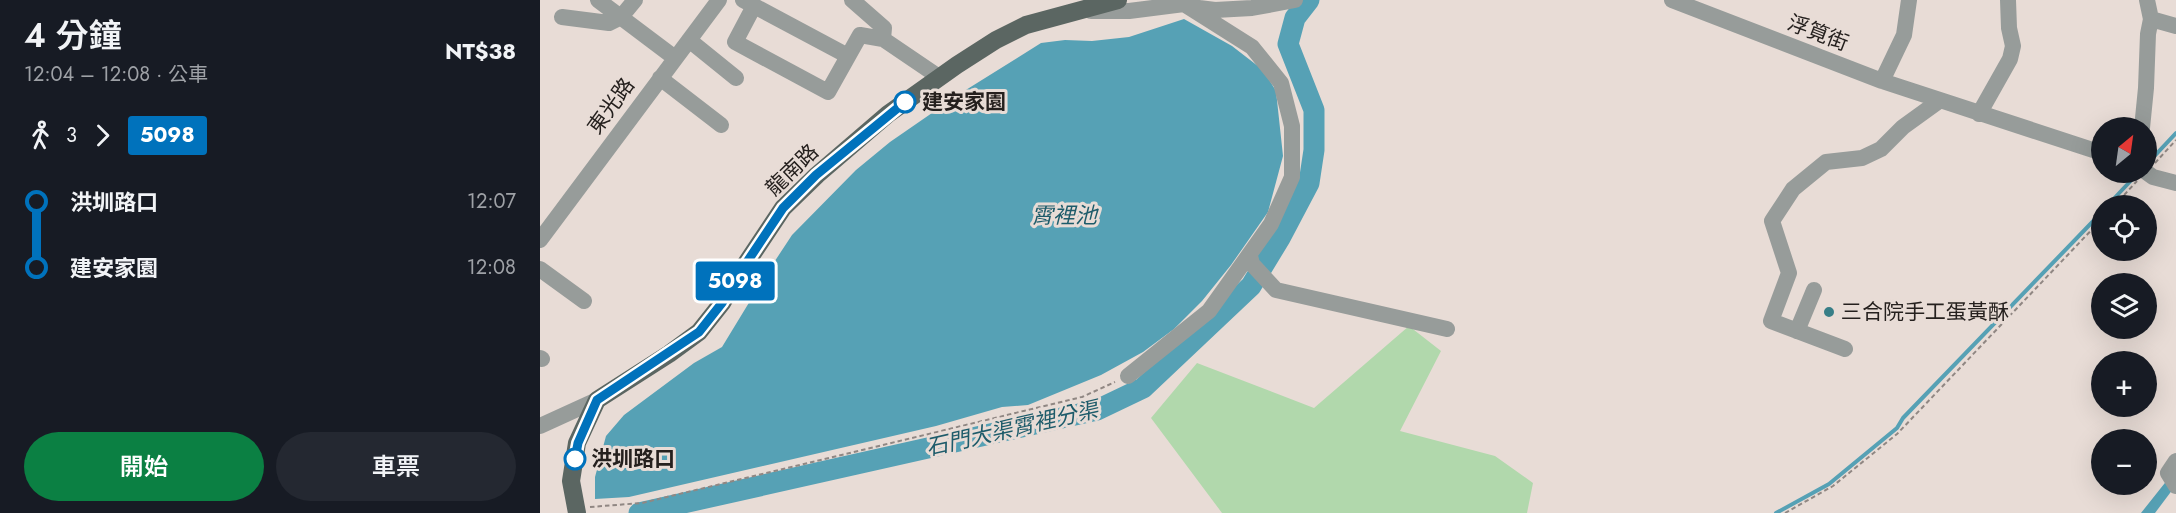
<!DOCTYPE html>
<html lang="zh-TW">
<head>
<meta charset="utf-8">
<style>
	body { margin:0; font-family:Jost,"Noto Sans TC",sans-serif; background:#242831; color:#f1f3f6; height:100vh; display:flex; flex-direction:column; font-size:22px; white-space:nowrap }
	* { box-sizing:border-box; margin:0 }
	p { font-size:20px; color:#9ea1a6 }
	.icon { flex:none; width:33px; height:33px; fill:none; stroke:currentColor; stroke-width:2; stroke-linecap:round; stroke-linejoin:round }
	.map { position:relative; flex:1; overflow:hidden }
	.panel { display:flex; flex-direction:column; background:#171b24; width:540px }
	.panel>* { flex:none }
	.badge { padding:0 12px; border-radius:4px; font-size:21px; line-height:39px }
	.needle { width:39px; rotate:29deg }
	.controls { position:absolute; left:1551px; top:117px; display:grid; gap:12px }
	.controls a { display:grid; place-items:center; width:66px; height:66px; border-radius:50%; background:#171b24; box-shadow:0 6px 24px #0002; font-size:30px }
	.map>.badge { position:absolute; translate:-50% -50%; box-shadow:0 0 0 3px #fff }
	.legs { display:flex; align-items:center; gap:9px; height:66px; padding:0 24px; font-size:20px }
	.legs p { margin-inline-start:auto }
	.overview { display:flex; align-items:center; justify-content:space-between; height:102px; padding:0 24px }
	h1 { font-size:33px; font-weight:600; line-height:45px }
	.action { display:flex; gap:12px; margin-top:auto; padding:12px 24px }
	.action a { flex:1; height:69px; border-radius:36px; background:#0b8043; color:#fff; font-size:24px; font-weight:600; line-height:69px; text-align:center }
	.action a+a { background:#242831; color:#f1f3f6 }
	ul { padding:0 24px; list-style:none }
	li { display:flex; align-items:center; gap:21px; height:66px; font-size:22px }
	li i { display:grid; place-items:center; width:9px; height:100%; margin:0 8px; background:currentColor }
	li i::after { content:''; width:15px; height:15px; margin:-8px; border:4px solid; border-radius:50%; background:#171b24 }
	li p { margin-inline-start:auto }
	li:first-child i { background:linear-gradient(#0000 50%,currentColor 0) }
	li:last-child i { background:linear-gradient(currentColor 50%,#0000 0) }
	main { display:flex; flex:1; min-height:0 }
	.map>svg:first-child { display:block }
</style>
</head>
<body>
<main>
<section class="panel">
<div class="overview"><div><h1>4 分鐘</h1><p>12:04 – 12:08 · 公車</p></div><b>NT$38</b></div>
<div class="legs"><svg class="icon" aria-label="walk" viewBox="0 0 24 24"><circle cx="13" cy="4" r="2"/><path d="M13 8l-2 6 4 7M11 14l-3 7M7 12l3-4h3l4 4"/></svg>3<svg class="icon" aria-label="forward" viewBox="0 0 24 24"><path d="M9 5l7 7-7 7"/></svg><b class="badge" style="background:#0072bc;color:#fff">5098</b></div>
<ul>
<li><i style="color:#0072bc"></i><b>洪圳路口</b><p>12:07</p></li>
<li><i style="color:#0072bc"></i><b>建安家園</b><p>12:08</p></li>
</ul>
<div class="action"><a>開始</a><a>車票</a></div>
</section>
<div class="map">
<svg width="1636" height="513" viewBox="0 0 1636 513">
	<rect width="100%" height="100%" fill="#e8dcd6"/>
	<path fill="#b1d8ac" d="M869,326L901,351L860,431L955,456L993,483L987,513H682L611,418L657,363L774,408Z"/>
	<path fill="#56a1b5" d="M644,19L692,46L723,70L736,91L743,156L728,212L691,265L662,301L634,329L603,352L561,375L488,405L462,407L396,426L89,497L55,499V477L66,436L84,415L154,363L182,347L227,273L252,235L316,170L350,142L421,93L501,43L525,40L552,41L589,37Z
		M1632,474L1636,485L1615,513H1601Z"/>
	<g fill="none" stroke-linecap="round" stroke-linejoin="round">
		<path stroke="#56a1b5" stroke-width="4" d="M1606,165L1636,133
			M1567,206L1599,172
			M1236,513L1289,484L1357,428L1363,418L1562,212"/>
		<path stroke="#56a1b5" stroke-width="21" d="M99,513L557,410L603,388L711,286L740,238L769,183L774,150V110L748,44L755,18L769,0"/>
		<path stroke="#908783" stroke-width="2" stroke-dasharray="4.5 3" stroke-linecap="butt" d="M1615,163L1636,140
			M1574,206L1597,181
			M50,507L102,503L542,397L575,382
			M1245,513L1293,486L1357,434L1562,219"/>
		<path stroke="#979c9a" stroke-width="16" d="M58,0L135,58
			M203,0L308,56
			M312,0L344,28L343,39
			M1132,0L1342,81L1562,153
			M214,6L195,42L288,92L320,35L343,39L399,77
			M551,11H589L644,4L659,8L675,10L712,8L755,0
			M22,17L69,23L81,17L95,0
			M1611,19L1636,26
			M149,40L196,78
			M120,78L181,125
			M1342,81L1364,35L1369,0
			M1439,114L1470,59L1473,46L1469,28L1468,0
			M1602,128L1606,88L1608,34L1611,19L1607,0
			M1606,172L1613,177L1636,183
			M0,240L179,0
			M710,256L712,264L736,290L907,329
			M0,269L44,301
			M1257,331L1274,290
			M1305,349L1231,321L1249,273L1232,221L1253,189L1286,162L1322,158L1341,149L1363,127L1399,101
			M0,358L2,359
			M588,376L669,311L731,224L752,177V126L741,83L712,47L644,4L645,0
			M0,426L57,400
			M1636,461L1628,473L1636,486"/>
		<path stroke="#5b6662" stroke-width="18" d="M37,513L31,481L37,443L57,400L129,354L159,332L182,303L197,277L243,208L277,175L348,114L417,65L456,40L486,25L578,0"/>
	</g>
	<g fill="none" stroke-linecap="round" stroke-linejoin="round">
		<defs>
			<path id="line-1" d="M35,459L38,443L57,400L159,332L182,303L197,277L243,208L276,175L365,102"/>
		</defs>
		<use href="#line-1" stroke="#fff" stroke-width="14"/>
		<use href="#line-1" stroke="#0072bc" stroke-width="9"/>
	</g>
	<g fill="#fff" stroke="#0072bc" stroke-width="3">
		<circle cx="365" cy="102" r="10"/>
		<circle cx="35" cy="459" r="10"/>
	</g>
	<circle fill="#377e87" stroke="#e8dcd6" stroke-width="2" cx="1289" cy="312" r="6"/>
	<g text-anchor="middle" dominant-baseline="central" stroke-width="6" stroke-linejoin="round" paint-order="stroke">
		<g font-size="21" fill="#25201e" stroke="#e8dcd6">
			<text transform="translate(1278 33) rotate(21)">浮筧街</text>
			<text transform="translate(71 106) rotate(-54)">東光路</text>
			<text transform="translate(252 170) rotate(-44)">龍南路</text>
		</g>
		<g font-size="21" font-weight="bold" fill="#25201e" stroke="#e8dcd6" text-anchor="start">
			<text x="382" y="102">建安家園</text>
			<text x="51" y="459">洪圳路口</text>
		</g>
		<g font-size="21" fill="#25201e" stroke="#e8dcd6" text-anchor="start">
			<text x="1301" y="312">三合院手工蛋黃酥</text>
		</g>
		<g font-size="22" font-style="italic" fill="#1d5b6a" stroke="#e8dcd6">
			<text x="524" y="215">霄裡池</text>
			<text transform="translate(472 428) rotate(-13)">石門大渠霄裡分渠</text>
		</g>
	</g>
</svg>
<div class="controls">
<a><svg class="needle" viewBox="-14 -14 28 28"><path d="M0-13l5 13h-10z" fill="#e53935"/><path d="M0 13l5-13h-10z" fill="#9ea1a6"/></svg></a>
<a><svg class="icon" aria-label="locate" viewBox="0 0 24 24"><circle cx="12" cy="12" r="6"/><path d="M12 2v4M12 18v4M2 12h4M18 12h4"/></svg></a>
<a><svg class="icon" aria-label="layers" viewBox="0 0 24 24"><path d="M12 4l9 5-9 5-9-5zM3 14l9 5 9-5"/></svg></a>
<a>+</a>
<a>−</a>
</div>
<b class="badge" style="left:195px;top:281px;background:#0072bc;color:#fff">5098</b>
</div>
</main>
</body>
</html>
